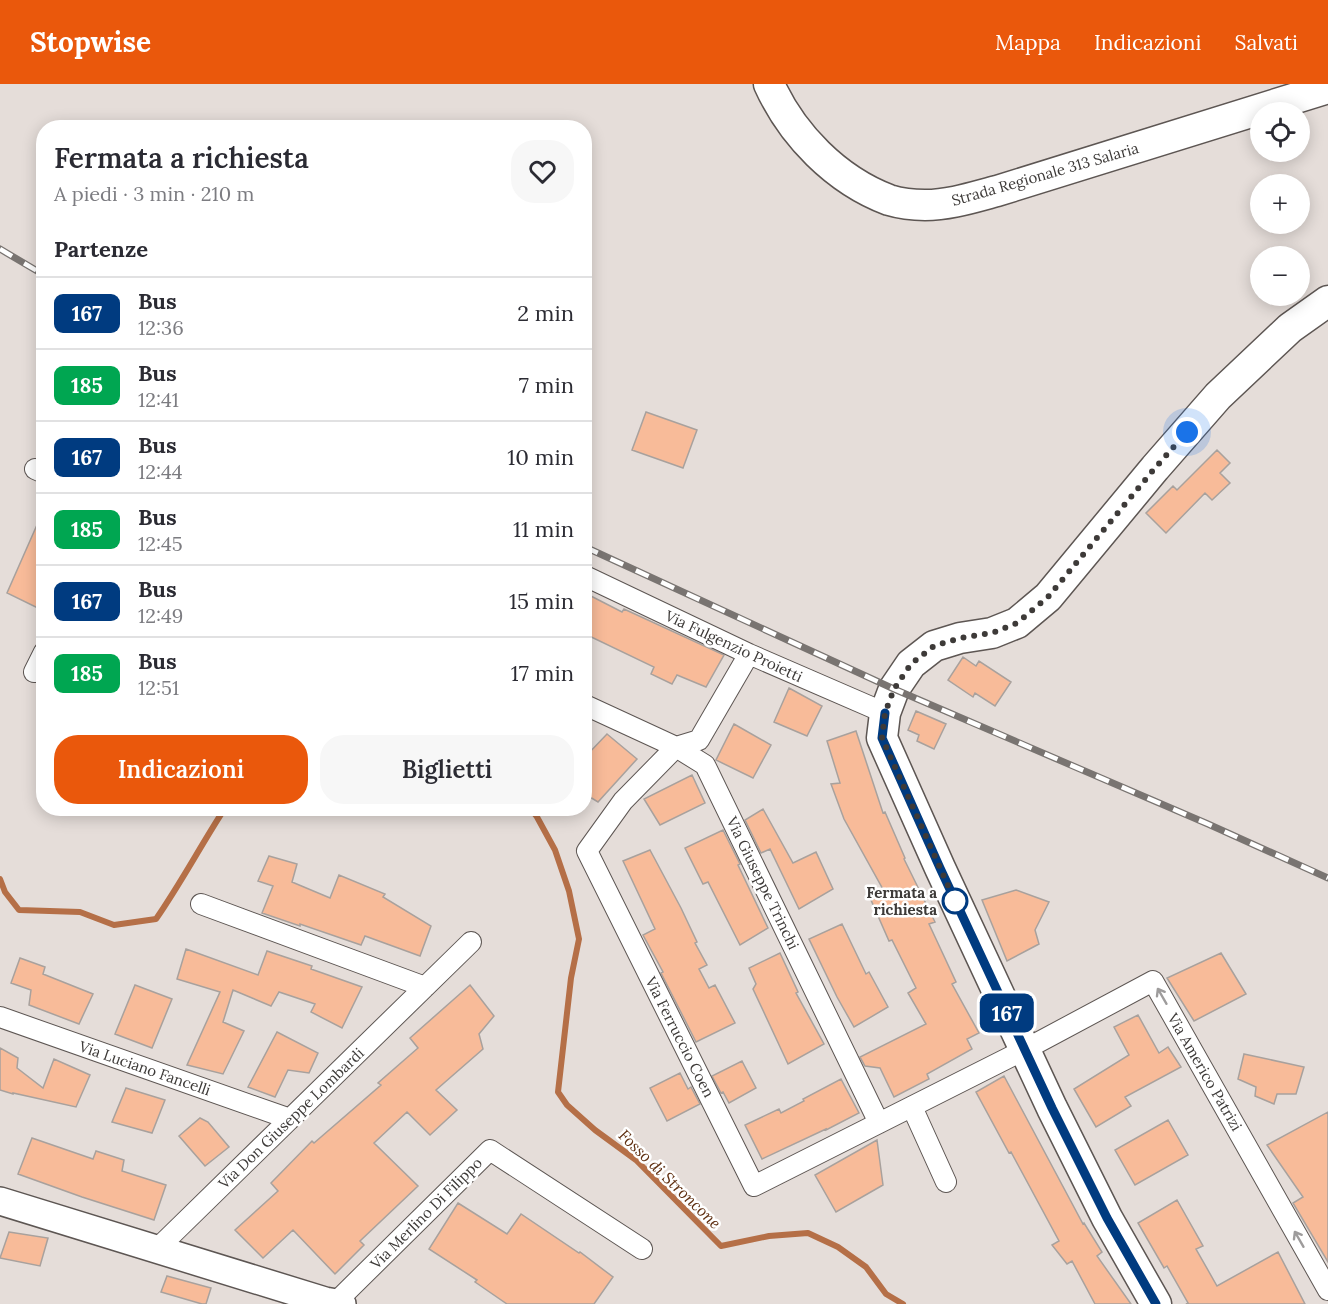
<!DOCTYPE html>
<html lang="it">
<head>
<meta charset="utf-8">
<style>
	body { margin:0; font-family:Lora,serif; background:#f7f7f7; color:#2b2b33; height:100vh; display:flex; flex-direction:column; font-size:22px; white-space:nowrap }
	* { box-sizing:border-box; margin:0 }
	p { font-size:20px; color:#7c7c81 }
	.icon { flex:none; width:33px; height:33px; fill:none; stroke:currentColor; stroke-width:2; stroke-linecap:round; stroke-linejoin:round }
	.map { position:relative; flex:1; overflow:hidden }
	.side { position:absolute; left:36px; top:36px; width:556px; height:696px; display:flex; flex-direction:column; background:#fff; border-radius:24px; box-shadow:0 3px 15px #0003 }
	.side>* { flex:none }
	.badge { padding:0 12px; border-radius:9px; font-size:21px; line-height:39px }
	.buttons { position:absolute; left:1250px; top:18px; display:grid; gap:12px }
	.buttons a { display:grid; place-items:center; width:60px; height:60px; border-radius:50%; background:#fff; box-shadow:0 3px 15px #0003; font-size:30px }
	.you { position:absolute; width:30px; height:30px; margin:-15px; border:4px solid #fff; border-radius:50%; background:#1a73e8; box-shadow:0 0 0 9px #1a73e833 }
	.map>.badge { position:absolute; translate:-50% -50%; box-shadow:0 0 0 3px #fff }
	h2 { padding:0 18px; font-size:22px; line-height:54px }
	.round { display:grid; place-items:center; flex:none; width:63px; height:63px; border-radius:24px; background:#f7f7f7 }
	.overview { display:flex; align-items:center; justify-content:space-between; height:102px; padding:0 18px }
	h1 { font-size:28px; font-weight:600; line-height:45px }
	.action { display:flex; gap:12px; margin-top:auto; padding:12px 18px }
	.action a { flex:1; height:69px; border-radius:24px; background:#ea580c; color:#fff; font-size:24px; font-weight:600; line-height:69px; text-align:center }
	.action a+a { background:#f7f7f7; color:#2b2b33 }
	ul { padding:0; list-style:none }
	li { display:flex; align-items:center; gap:18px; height:72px; padding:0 18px; border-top:2px solid #e1e1e2 }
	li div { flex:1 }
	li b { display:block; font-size:22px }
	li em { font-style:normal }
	li .badge { min-width:66px; font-weight:700; text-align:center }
	header { display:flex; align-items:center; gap:36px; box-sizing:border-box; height:84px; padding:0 30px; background:#ea580c; color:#fff }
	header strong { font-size:28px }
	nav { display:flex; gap:33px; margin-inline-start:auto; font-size:21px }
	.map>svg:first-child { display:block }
</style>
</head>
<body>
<header>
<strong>Stopwise</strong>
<nav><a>Mappa</a><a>Indicazioni</a><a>Salvati</a></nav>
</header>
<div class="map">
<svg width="1328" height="1220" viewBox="0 0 1328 1220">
	<rect width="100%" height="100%" fill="#e5ddd9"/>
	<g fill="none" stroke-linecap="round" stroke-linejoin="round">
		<path stroke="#b56f47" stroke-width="6" d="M530,724L537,733L555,766L569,807L579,855L571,894L558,1008L567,1021L595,1046L636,1076L721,1162L769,1152L808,1149L838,1163L866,1183L886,1210L903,1220
			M0,795L5,808L19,826L80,828L114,841L156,835C181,799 201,761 225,724"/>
	</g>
	<path fill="#f8bb99" stroke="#a8a19d" stroke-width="1.5" d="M646,328L697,346L683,384L632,366Z
		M1217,366L1230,379L1220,389L1230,399L1212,416L1205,409L1166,449L1146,429L1173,402L1177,406Z
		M44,425V527L7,509Z
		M585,509L622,528L624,525L724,571L706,603L677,591L672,600L651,590L654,583L585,550Z
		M963,573L976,582L979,577L1011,598L995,622L975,609L973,613L948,596Z
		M789,604L822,622L807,652L774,638Z
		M916,627L946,640L934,665L917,657L919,651L908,646Z
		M734,640L771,661L753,694L716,676Z
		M856,647L883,729L885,728L905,774L904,775L935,838L929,840L956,898L952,900L979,949L967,955L972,965L927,990L929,995L894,1013L880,984L865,982L860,973L926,940L908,909L916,904L892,856L889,857L871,816L885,809L844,735L831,700L840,699L827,657Z
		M607,650L637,675L598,718L585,710V673Z
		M692,691L705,719L660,741L644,715Z
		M763,725L793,779L816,768L833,805L799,825L770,765L761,769L745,736Z
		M723,746L740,780L738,781L768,844L740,861L708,798L703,800L685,764Z
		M650,766L681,824L697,858L695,859L707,881L699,885L709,904L715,901L735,939L696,958L661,889L663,888L643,851L655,845L623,777Z
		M269,772L297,780L292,798L330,814L339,791L385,810L383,813L431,842L420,872L365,852L361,861L300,840V842L262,829L273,802L258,797Z
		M1016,806L1049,818L1035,846L1039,860L1007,877L982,816Z
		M842,840L866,890L869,888L888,923L854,943L837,913L809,855Z
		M186,865L258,891L267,867L312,882L311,885L362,903L342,944L311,928L315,920L279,908L271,922L233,906L223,938L244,947L223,990L187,981L220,908L177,895Z
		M780,869L798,908L796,909L824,960L788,980L753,905L756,900L749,884Z
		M1221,869L1246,910L1194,937L1167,894Z
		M20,874L45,883L43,890L93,910L79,940L29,921L31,906L11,899Z
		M135,901L172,915L152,964L115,950Z
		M470,901L494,932L479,950L483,965L436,1006L457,1026L430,1051L407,1028L374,1059L418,1102L360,1157L364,1161L335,1190L293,1146L263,1174L235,1146L278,1107L271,1099L312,1057L314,1059L381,1001L378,999L418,964L410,954Z
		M1138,931L1159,969L1168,963L1181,983L1125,1013L1131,1022L1096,1043L1074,1005L1129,971L1114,943Z
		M277,948L318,969L309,989L288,986L275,1013L248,1003Z
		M0,964L18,974L17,984L43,1004L54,975L90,991L76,1023L13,1009V1010L0,1006Z
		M1244,970L1304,983L1296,1010H1277L1274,1020L1255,1012L1256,1003L1238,995Z
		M742,977L756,1004L729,1019L723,1008L721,1009L712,992Z
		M680,989L688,1005L691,1003L700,1020L667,1037L650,1004Z
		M1004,992L1083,1140L1084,1139L1102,1168L1097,1172L1131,1220H1095L1072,1177L1067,1180L1052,1161L1059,1157L1011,1068L1009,1069L976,1008Z
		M841,995L859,1029L826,1046V1045L762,1075L745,1041L779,1025L781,1029L804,1017L803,1015Z
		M126,1004L165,1016L152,1049L112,1038Z
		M1328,1028V1178L1293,1119L1303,1113L1267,1061Z
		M200,1034L208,1038L229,1063L205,1082L179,1052Z
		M1168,1036L1188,1071L1135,1101L1115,1066Z
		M32,1054L93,1075L96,1067L124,1076L122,1087L166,1101L154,1136L82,1113L18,1090Z
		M877,1056L883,1101L836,1128L815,1091Z
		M1177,1116L1203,1162L1196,1165L1217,1202L1278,1168L1305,1220H1186L1188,1219L1167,1182L1164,1184L1138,1139Z
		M458,1119L507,1150L521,1130L579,1169L580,1168L613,1193L594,1220H507L475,1198L477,1196L429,1165Z
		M9,1148L48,1154L40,1182L0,1174Z
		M167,1192L211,1204L206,1220H202L161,1208Z"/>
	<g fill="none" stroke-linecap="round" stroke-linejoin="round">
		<defs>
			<path id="street" d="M35,385L44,389
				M585,492L749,570L885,629
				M749,570L699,656L676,663L623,717L587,767L754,1102L1024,966L1153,897L1328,1206
				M34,588L44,568
				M585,621L676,663L705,681L879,1039
				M201,820L425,903
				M0,933L290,1035
				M912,1023L946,1098
				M157,1165L471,858
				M335,1219L490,1066L642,1165"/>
			<path id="secondary" d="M0,1117L325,1217L342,1220"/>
			<path id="primary" d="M769,0C792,51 836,96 889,116C899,119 914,121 925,121C950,121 974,113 997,107L1328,4
				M1156,1220L1107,1134L1052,1024L940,784L882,654L885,629L894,605L911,580L934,562L960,554L992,549L1017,539L1048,513L1155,384L1218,312L1290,244L1328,217"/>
		</defs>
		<use href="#street" stroke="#5d5653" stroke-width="22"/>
		<use href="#secondary" stroke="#5d5653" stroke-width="30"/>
		<use href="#primary" stroke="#5d5653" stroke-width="33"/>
		<use href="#street" stroke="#fff" stroke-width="20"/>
		<use href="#secondary" stroke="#fff" stroke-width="27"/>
		<use href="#primary" stroke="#fff" stroke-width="30"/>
		<defs>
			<path id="rail" d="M0,165L44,191
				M585,463L894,605L1208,740L1328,794"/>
		</defs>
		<use href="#rail" stroke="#797471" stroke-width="7"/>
		<use href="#rail" stroke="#fff" stroke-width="4.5" stroke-dasharray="14" stroke-linecap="butt"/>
	</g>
	<defs><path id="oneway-shaft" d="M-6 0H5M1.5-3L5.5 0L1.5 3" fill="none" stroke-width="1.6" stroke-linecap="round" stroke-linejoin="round" transform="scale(1.5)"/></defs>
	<g stroke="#9e9c9c">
		<use href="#oneway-shaft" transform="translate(1162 912) rotate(-120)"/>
		<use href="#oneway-shaft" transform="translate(1299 1155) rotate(-120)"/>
	</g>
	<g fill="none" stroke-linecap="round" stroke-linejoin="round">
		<defs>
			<path id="line" d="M885,629L882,654L940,784L1052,1024L1107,1134L1156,1220"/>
		</defs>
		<use href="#line" stroke="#fff" stroke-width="14"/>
		<use href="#line" stroke="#003b80" stroke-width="9"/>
		<path stroke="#3d3a38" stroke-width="6" stroke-dasharray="0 10.8" d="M955,817L958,824L882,654L885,629L894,605L911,580L934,562L960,554L992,549L1017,539L1048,513L1155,384L1187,348"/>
	</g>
	<circle fill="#fff" stroke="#003b80" stroke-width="3" cx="955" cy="817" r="12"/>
	<g text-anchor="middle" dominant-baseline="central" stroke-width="5" stroke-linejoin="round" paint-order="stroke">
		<g font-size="15" fill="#3d3a38" stroke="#fff">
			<text transform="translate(1045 90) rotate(-16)">Strada Regionale 313 Salaria</text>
			<text transform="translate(734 562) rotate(25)">Via Fulgenzio Proietti</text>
			<text transform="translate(763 799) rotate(64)">Via Giuseppe Trinchi</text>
			<text transform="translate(680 953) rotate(63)">Via Ferruccio Coen</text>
			<text transform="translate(145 984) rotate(19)">Via Luciano Fancelli</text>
			<text transform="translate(1205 988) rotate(60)">Via Americo Patrizi</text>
			<text transform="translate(291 1034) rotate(-44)">Via Don Giuseppe Lombardi</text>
			<text transform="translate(426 1129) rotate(-45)">Via Merlino Di Filippo</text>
		</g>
		<g font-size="15" font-weight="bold" fill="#3d3a38" stroke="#fff" text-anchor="end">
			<text x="937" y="808">Fermata a<tspan x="937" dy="17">richiesta</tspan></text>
		</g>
		<g font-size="16" font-style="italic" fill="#5f2f11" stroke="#fff">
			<text transform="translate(670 1095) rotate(44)">Fosso di Stroncone</text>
		</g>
	</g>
</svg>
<div class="buttons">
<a><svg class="icon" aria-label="locate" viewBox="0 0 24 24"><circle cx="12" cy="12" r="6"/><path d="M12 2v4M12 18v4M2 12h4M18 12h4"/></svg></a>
<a>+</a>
<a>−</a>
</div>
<div class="you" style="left:1187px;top:348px"></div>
<b class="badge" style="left:1007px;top:929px;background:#003b80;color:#fff">167</b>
<section class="side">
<div class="overview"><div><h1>Fermata a richiesta</h1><p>A piedi · 3 min · 210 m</p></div><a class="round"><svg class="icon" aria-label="heart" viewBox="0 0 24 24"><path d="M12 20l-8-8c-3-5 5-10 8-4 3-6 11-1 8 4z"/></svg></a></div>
<h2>Partenze</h2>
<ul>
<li><span class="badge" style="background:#003b80;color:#fff">167</span><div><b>Bus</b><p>12:36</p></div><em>2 min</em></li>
<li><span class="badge" style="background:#00a651;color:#fff">185</span><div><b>Bus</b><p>12:41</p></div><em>7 min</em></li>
<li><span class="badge" style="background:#003b80;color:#fff">167</span><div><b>Bus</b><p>12:44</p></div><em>10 min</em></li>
<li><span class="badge" style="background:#00a651;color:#fff">185</span><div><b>Bus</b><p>12:45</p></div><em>11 min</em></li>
<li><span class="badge" style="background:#003b80;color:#fff">167</span><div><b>Bus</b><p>12:49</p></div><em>15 min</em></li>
<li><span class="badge" style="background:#00a651;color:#fff">185</span><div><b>Bus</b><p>12:51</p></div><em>17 min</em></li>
</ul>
<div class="action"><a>Indicazioni</a><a>Biglietti</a></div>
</section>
</div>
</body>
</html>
